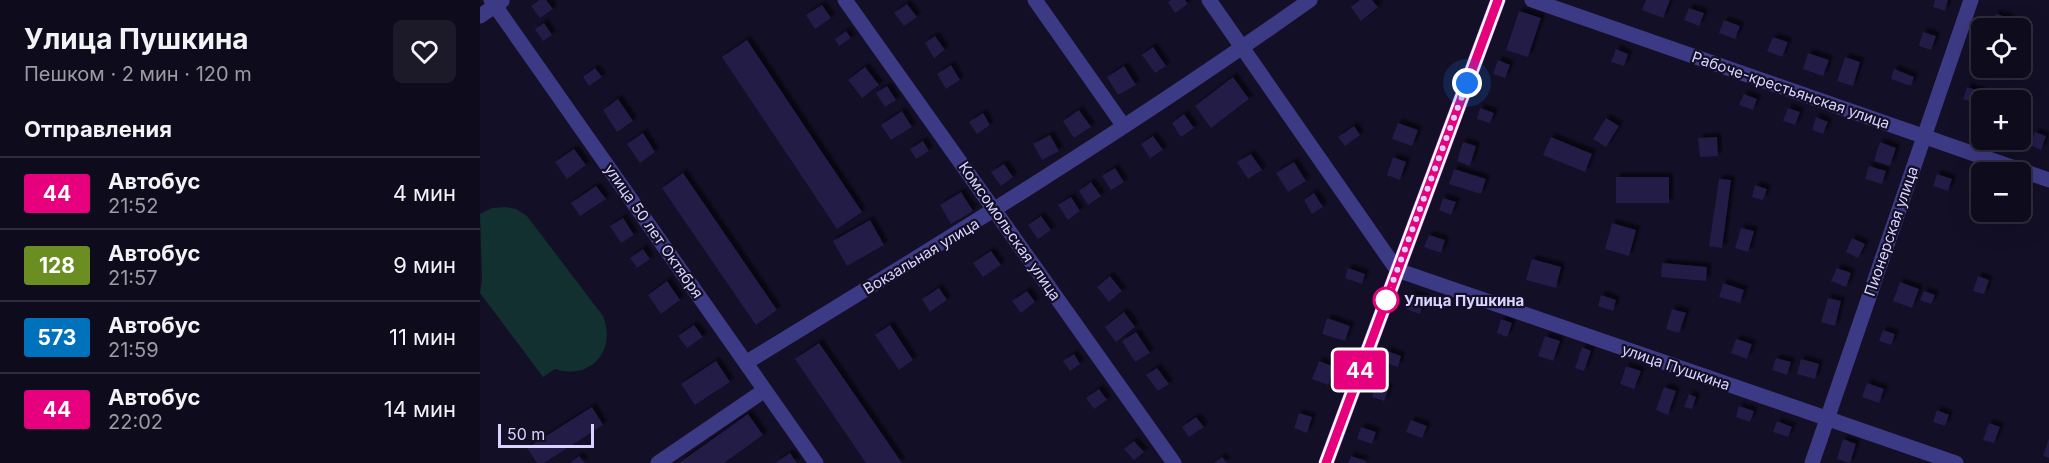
<!DOCTYPE html>
<html lang="ru">
<head>
<meta charset="utf-8">
<style>
	body { margin:0; font-family:Inter,sans-serif; background:#1c1929; color:#f1f3f6; height:100vh; display:flex; flex-direction:column; font-size:22px; white-space:nowrap }
	* { box-sizing:border-box; margin:0 }
	p { font-size:20px; color:#9b9ba3 }
	.icon { flex:none; width:33px; height:33px; fill:none; stroke:currentColor; stroke-width:2; stroke-linecap:round; stroke-linejoin:round }
	.map { position:relative; flex:1; overflow:hidden }
	.drawer { display:flex; flex-direction:column; background:#0e0b1c; width:480px }
	.drawer>* { flex:none }
	.badge { padding:0 12px; border-radius:4px; font-size:21px; line-height:39px }
	.buttons { position:absolute; left:1491px; top:18px; display:grid; gap:12px }
	.buttons a { display:grid; place-items:center; width:60px; height:60px; border-radius:9px; background:#0e0b1c; box-shadow:0 6px 24px #0002,0 0 0 2px #2e2b3b; font-size:30px }
	.scale { position:absolute; left:18px; bottom:15px; width:96px; box-sizing:border-box; padding-left:6px; border:3px solid #d9d4ff; border-top:0; font-size:16px; line-height:21px; white-space:nowrap; color:#d9d4ff; -webkit-text-stroke:4px #130f26; paint-order:stroke }
	.you { position:absolute; width:30px; height:30px; margin:-15px; border:4px solid #fff; border-radius:50%; background:#1a73e8; box-shadow:0 0 0 9px #1a73e833 }
	.map>.badge { position:absolute; translate:-50% -50%; box-shadow:0 0 0 3px #fff }
	h2 { padding:0 24px; font-size:22px; line-height:54px }
	.round { display:grid; place-items:center; flex:none; width:63px; height:63px; border-radius:9px; background:#1c1929 }
	.headline { display:flex; align-items:center; justify-content:space-between; height:102px; padding:0 24px }
	h1 { font-size:28px; font-weight:700; line-height:45px }
	ul { padding:0; list-style:none }
	li { display:flex; align-items:center; gap:18px; height:72px; padding:0 24px; border-top:2px solid #2e2b3b }
	li div { flex:1 }
	li b { display:block; font-size:22px }
	li em { font-style:normal }
	li .badge { min-width:66px; font-weight:700; text-align:center }
	main { display:flex; flex:1; min-height:0 }
	.map>svg:first-child { display:block }
</style>
</head>
<body>
<main>
<section class="drawer">
<div class="headline"><div><h1>Улица Пушкина</h1><p>Пешком · 2 мин · 120 m</p></div><a class="round"><svg class="icon" aria-label="heart" viewBox="0 0 24 24"><path d="M12 20l-8-8c-3-5 5-10 8-4 3-6 11-1 8 4z"/></svg></a></div>
<h2>Отправления</h2>
<ul>
<li><span class="badge" style="background:#e6007e;color:#fff">44</span><div><b>Автобус</b><p>21:52</p></div><em>4 мин</em></li>
<li><span class="badge" style="background:#6b8e23;color:#fff">128</span><div><b>Автобус</b><p>21:57</p></div><em>9 мин</em></li>
<li><span class="badge" style="background:#0072bc;color:#fff">573</span><div><b>Автобус</b><p>21:59</p></div><em>11 мин</em></li>
<li><span class="badge" style="background:#e6007e;color:#fff">44</span><div><b>Автобус</b><p>22:02</p></div><em>14 мин</em></li>
</ul>
</section>
<div class="map">
<svg width="1569" height="463" viewBox="0 0 1569 463">
	<defs>
		<filter id="shadow"><feDropShadow dx="4" dy="-4" stdDeviation="1.5" flood-color="#0009"/></filter>
	</defs>
	<rect width="100%" height="100%" fill="#130f26"/>
	<path fill="#12302f" d="M25,207L36,209L47,216L123,316C137,350 111,381 75,369L63,377L0,293L2,279L0,214L12,208Z"/>
	<path fill="#241b47" filter="url(#shadow)" d="M59,0H66L73,9L60,18L51,6Z
		M691,0H705L708,4L695,13L688,2Z
		M880,0H892L898,7L881,21L871,7Z
		M1166,0H1190L1183,18L1162,10Z
		M1455,0H1468L1465,11L1453,7Z
		M427,4L437,17L424,26L414,13Z
		M342,5L351,18L335,29L326,15Z
		M1209,8L1224,13L1219,26L1204,20Z
		M1039,11L1061,18L1048,57L1026,50Z
		M1516,14L1530,18L1527,28L1511,27Z
		M1244,20L1260,26L1255,39L1239,33Z
		M64,23L72,35L63,41L55,29Z
		M366,31L371,38L359,46L355,39Z
		M1443,32L1456,36L1451,50L1439,46Z
		M455,36L465,50L454,58L445,43Z
		M1293,37L1308,42L1302,57L1287,51Z
		M267,40L382,212L357,229L242,57Z
		M673,47L686,66L675,73L662,55Z
		M1136,49L1148,54L1144,66L1131,62Z
		M1328,53L1349,60L1343,76L1323,69Z
		M1365,57L1380,62L1373,86L1357,81Z
		M1018,60L1030,65L1025,78L1013,74Z
		M471,65L480,80L466,89L457,74Z
		M644,66L656,85L638,95L627,77Z
		M385,67L399,85L382,98L368,80Z
		M115,68L122,77L109,86L103,77Z
		M1414,69L1434,77L1431,86L1411,79Z
		M753,77L769,99L731,128L715,106Z
		M407,86L416,100L405,107L396,93Z
		M1487,87L1503,92L1498,104L1483,99Z
		M1264,94L1277,99L1273,110L1259,105Z
		M138,99L153,121L137,132L123,110Z
		M1000,108L1014,113L1010,123L997,119Z
		M1308,108L1320,112L1315,125L1303,121Z
		M599,110L611,127L594,138L583,121Z
		M422,111L432,127L411,140L401,125Z
		M503,113L510,125L497,134L489,122Z
		M704,114L714,128L701,137L692,123Z
		M1336,117L1348,122L1343,134L1332,130Z
		M1126,118L1139,126L1126,147L1113,139Z
		M918,123L938,130L932,146L912,139Z
		M874,126L880,135L865,146L858,137Z
		M1555,132L1566,136L1561,150L1550,145Z
		M163,133L175,152L160,163L147,144Z
		M570,135L579,151L562,160L553,144Z
		M673,136L683,150L670,158L661,144Z
		M1071,137L1112,154L1105,172L1063,155Z
		M1237,137L1238,156L1220,157L1218,138Z
		M443,141L449,151L436,159L430,149Z
		M983,142L996,146L990,166L977,161Z
		M1400,142L1416,148L1410,166L1394,161Z
		M94,149L106,165L87,179L75,162Z
		M771,154L782,170L768,179L757,162Z
		M913,157L926,162L920,180L907,175Z
		M814,162L826,181L808,192L796,173Z
		M524,164L533,177L521,186L511,172Z
		M1389,166L1406,171L1402,184L1385,179Z
		M635,168L644,182L631,190L622,176Z
		M974,169L1006,179L1001,194L969,184Z
		M203,173L297,310L276,325L182,188Z
		M1457,174L1472,179L1468,191L1453,186Z
		M1136,177H1189V203H1136Z
		M1239,179L1251,180L1242,248L1229,246Z
		M611,182L621,196L608,205L599,191Z
		M1275,185L1287,189L1283,200L1272,197Z
		M116,186L126,199L100,216L91,203Z
		M481,192L493,211L471,224L460,205Z
		M834,193L843,207L832,214L824,200Z
		M1540,195L1549,198L1543,214L1540,213Z
		M591,197L600,211L588,220L578,205Z
		M963,198L976,202L971,215L959,210Z
		M561,216L571,230L558,239L548,225Z
		M143,218L154,235L141,243L130,226Z
		M390,220L404,245L367,266L353,241Z
		M1132,223L1156,230L1149,256L1125,249Z
		M1261,228L1274,231L1268,252L1255,248Z
		M949,235L965,240L961,253L944,247Z
		M1372,238L1385,244L1378,258L1366,252Z
		M163,249L170,259L157,268L150,258Z
		M511,251L521,265L503,277L493,263Z
		M1052,259L1081,267L1076,288L1046,280Z
		M1182,263L1227,267L1226,281L1181,277Z
		M868,268L885,274L882,284L865,278Z
		M1357,268L1371,273L1366,287L1351,281Z
		M630,276L642,291L629,302L617,287Z
		M1498,276L1509,280L1504,294L1493,291Z
		M187,281L200,300L181,314L168,295Z
		M1420,282L1439,289L1432,308L1413,301Z
		M1243,283L1264,290L1260,303L1239,297Z
		M459,288L467,300L450,312L442,299Z
		M547,291L555,302L541,313L532,301Z
		M1444,291L1455,295L1451,304L1440,300Z
		M931,294L945,298L940,314L926,309Z
		M1121,295L1136,300L1133,311L1118,306Z
		M1348,298L1361,301L1355,326L1341,322Z
		M1192,309L1206,313L1199,333L1186,329Z
		M644,312L655,327L636,342L625,327Z
		M847,318L870,326L865,341L842,334Z
		M1021,319L1032,323L1027,337L1017,333Z
		M214,325L223,337L207,348L198,336Z
		M410,325L433,360L419,370L395,335Z
		M1403,330L1415,334L1411,345L1399,341Z
		M656,332L670,353L655,362L642,341Z
		M1065,336L1080,341L1073,361L1058,356Z
		M1256,339L1272,344L1267,359L1251,353Z
		M339,343L422,463H386L315,359Z
		M1102,347L1111,351L1104,371L1095,368Z
		M907,351L921,356L918,367L903,362Z
		M594,354L600,364L590,371L583,361Z
		M1296,358L1311,362L1307,375L1292,370Z
		M1321,359L1339,364L1335,379L1317,374Z
		M236,361L250,382L215,405L201,384Z
		M839,361L855,367L848,385L832,379Z
		M1146,366L1161,371L1154,389L1140,384Z
		M677,368L689,384L678,391L666,375Z
		M1387,383L1404,389L1399,403L1382,397Z
		M896,384L909,388L904,401L892,397Z
		M1184,387L1196,391L1188,415L1176,410Z
		M619,389L627,400L614,409L606,398Z
		M1209,394L1216,397L1212,409L1204,407Z
		M1259,406L1274,411L1270,422L1256,417Z
		M112,407L123,425L64,463H57L47,448Z
		M1457,410L1469,415L1465,426L1453,422Z
		M819,413L832,417L827,433L814,428Z
		M268,414L283,435L244,463H199Z
		M716,417L724,427L709,437L702,427Z
		M931,420L947,426L942,438L926,432Z
		M1297,421L1312,427L1308,437L1293,432Z
		M1509,423L1520,427L1514,443L1503,440Z
		M881,427L896,432L892,444L877,439Z
		M1569,438V458L1563,456Z
		M1363,439L1376,444L1370,463L1357,459Z
		M654,441L664,452L654,460L644,449Z
		M310,453L317,463H295Z
		M99,456L105,463H90Z
		M871,456L886,461L885,463H868Z
		M742,457L747,463H734Z"/>
	<g fill="none" stroke-linecap="round" stroke-linejoin="round">
		<path stroke="#3d3a85" stroke-width="15" d="M11,0L336,463
			M365,0L694,463
			M555,0L643,125
			M729,0L917,270L1476,463
			M1052,0L1569,180
			M0,16L22,1
			M267,362C457,246 648,129 830,0
			M178,463L285,390
			M1332,463L1491,0"/>
		<path stroke="#c25bff" stroke-width="15" d="M846,463L1018,0"/>
	</g>
	<g fill="none" stroke-linecap="round" stroke-linejoin="round">
		<defs>
			<path id="line" d="M846,463L1018,0"/>
		</defs>
		<use href="#line" stroke="#fff" stroke-width="14"/>
		<use href="#line" stroke="#e6007e" stroke-width="9"/>
		<path stroke="#d9d4ff" stroke-width="6" stroke-dasharray="0 10.8" d="M906,300L987,83"/>
	</g>
	<circle fill="#fff" stroke="#e6007e" stroke-width="3" cx="906" cy="300" r="12"/>
	<g text-anchor="middle" dominant-baseline="central" stroke-width="4.5" stroke-linejoin="round" paint-order="stroke">
		<g font-size="15" fill="#d9d4ff" stroke="#130f26">
			<text transform="translate(1311 90) rotate(19)">Рабоче-крестьянская улица</text>
			<text transform="translate(174 231) rotate(55)">улица 50 лет Октября</text>
			<text transform="translate(530 231) rotate(55)">Комсомольская улица</text>
			<text transform="translate(1411 231) rotate(-71)">Пионерская улица</text>
			<text transform="translate(441 256) rotate(-31)">Вокзальная улица</text>
			<text transform="translate(1196 367) rotate(19)">улица Пушкина</text>
		</g>
		<g font-size="15" font-weight="bold" fill="#d9d4ff" stroke="#130f26" text-anchor="start">
			<text x="924" y="300">Улица Пушкина</text>
		</g>
	</g>
</svg>
<div class="buttons">
<a><svg class="icon" aria-label="locate" viewBox="0 0 24 24"><circle cx="12" cy="12" r="6"/><path d="M12 2v4M12 18v4M2 12h4M18 12h4"/></svg></a>
<a>+</a>
<a>−</a>
</div>
<div class="scale">50 m</div>
<div class="you" style="left:987px;top:83px"></div>
<b class="badge" style="left:880px;top:370px;background:#e6007e;color:#fff">44</b>
</div>
</main>
</body>
</html>
